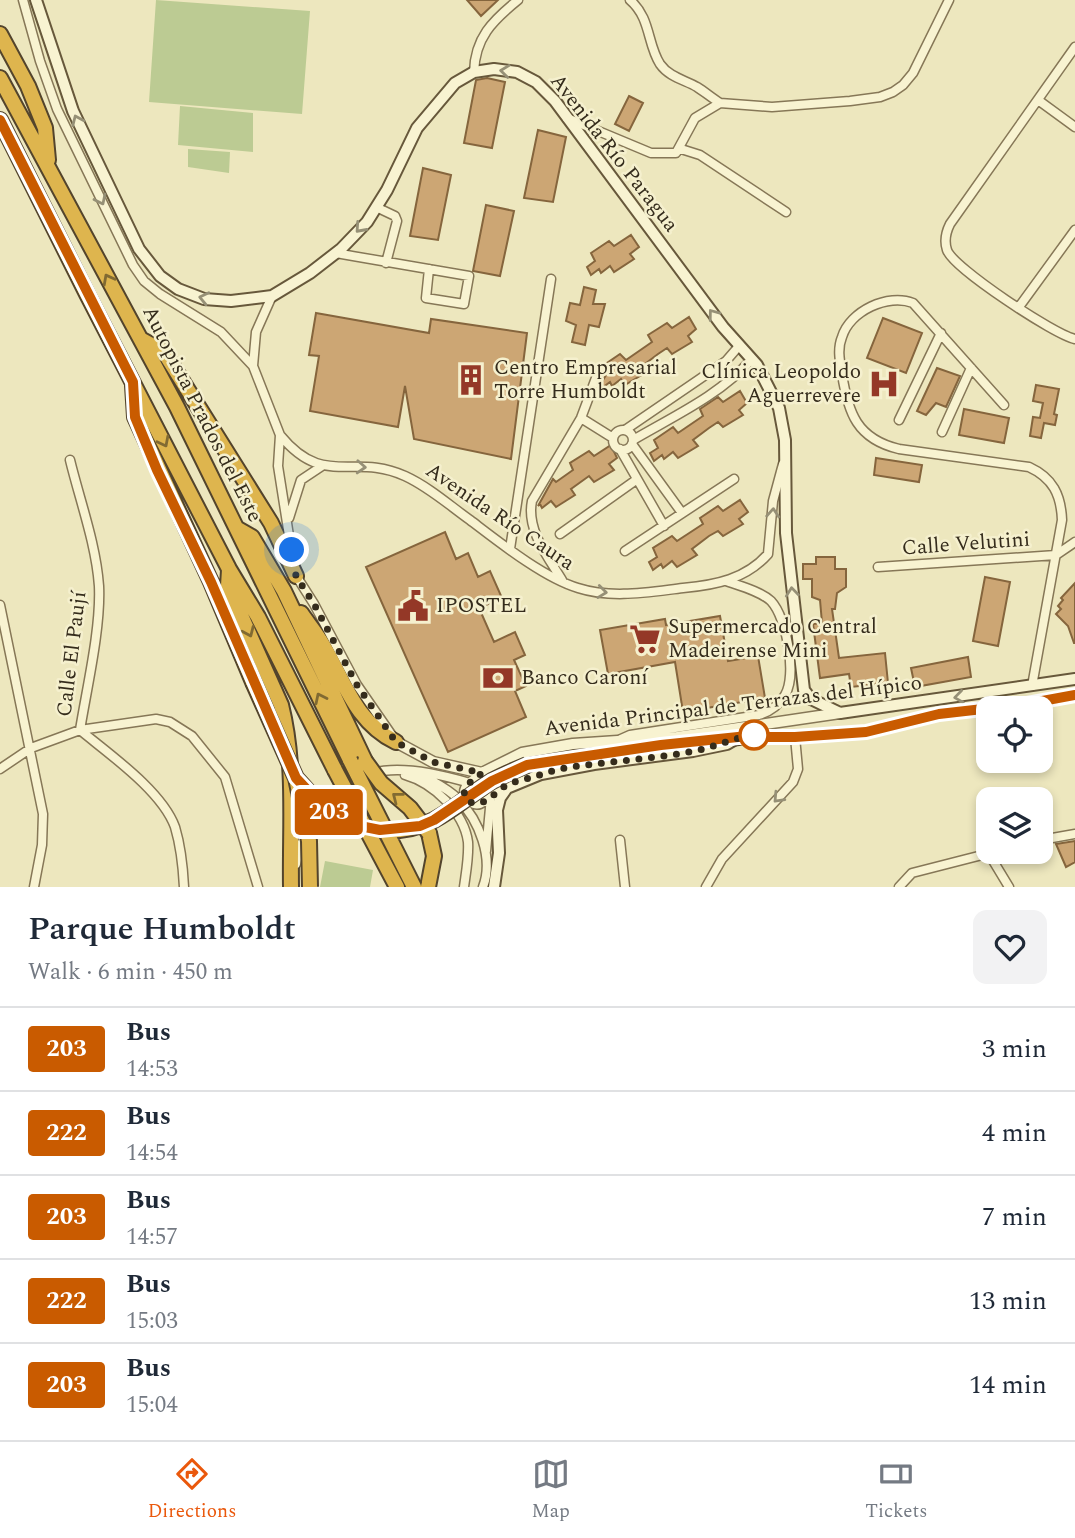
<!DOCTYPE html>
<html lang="en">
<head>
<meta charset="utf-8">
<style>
	body { margin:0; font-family:Spectral,serif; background:#f2f2f3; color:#1f2937; height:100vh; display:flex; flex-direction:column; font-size:26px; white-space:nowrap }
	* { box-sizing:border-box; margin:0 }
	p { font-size:23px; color:#747a83 }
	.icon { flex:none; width:38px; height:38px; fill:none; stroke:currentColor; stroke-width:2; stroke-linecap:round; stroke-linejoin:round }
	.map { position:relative; height:887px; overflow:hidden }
	.panel { display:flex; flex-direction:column; background:#fff; flex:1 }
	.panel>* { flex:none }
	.badge { padding:0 14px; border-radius:5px; font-size:24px; line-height:46px }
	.controls { position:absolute; left:976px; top:696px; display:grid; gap:14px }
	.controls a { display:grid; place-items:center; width:77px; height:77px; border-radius:14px; background:#fff; box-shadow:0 4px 10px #0003; font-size:35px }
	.you { position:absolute; width:35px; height:35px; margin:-18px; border:5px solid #fff; border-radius:50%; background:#1a73e8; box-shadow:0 0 0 10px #1a73e833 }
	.map>.badge { position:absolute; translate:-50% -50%; box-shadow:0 0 0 4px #fff }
	.round { display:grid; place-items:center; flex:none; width:74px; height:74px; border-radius:14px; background:#f2f2f3 }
	.head { display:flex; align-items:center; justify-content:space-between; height:119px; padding:0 28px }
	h1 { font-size:33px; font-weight:600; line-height:52px }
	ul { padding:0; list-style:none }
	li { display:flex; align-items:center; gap:21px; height:84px; padding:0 28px; border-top:2px solid #e0e1e3 }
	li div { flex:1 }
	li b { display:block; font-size:26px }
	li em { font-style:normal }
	li .badge { min-width:77px; font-weight:700; text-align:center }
	.menu { display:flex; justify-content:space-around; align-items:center; height:98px; border-top:2px solid #e0e1e3; background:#fff; font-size:19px; color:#747a83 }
	.menu a { display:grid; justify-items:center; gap:4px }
	.menu .selected { color:#ea580c }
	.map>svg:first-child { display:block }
</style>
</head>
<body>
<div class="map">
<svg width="1075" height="887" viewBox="0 0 1075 887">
	<rect width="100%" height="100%" fill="#ede7be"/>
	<path fill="#bccb93" d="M156,0L310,11L302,114L149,102Z
		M180,106L253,113V152L178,145Z
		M188,149L230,152L229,173L188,167Z
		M325,861L373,870L370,887H320Z"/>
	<path fill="#cca674" stroke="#85653d" stroke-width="2" d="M467,0H498L481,16Z
		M487,78L505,82L492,148L464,143L476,80Z
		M629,96L643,103L629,131L615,124Z
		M538,130L566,137L553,202L524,198Z
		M423,168L451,175L438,240L410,236Z
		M486,205L514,211L500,276L473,271Z
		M631,235L639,247L630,254L634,259L614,272L610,266L601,273L599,269L591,275L587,267L595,261L591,253L609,241L614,246Z
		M584,287L596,290L593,304H605L599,327L589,325L585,345L572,342L576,325L566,321L570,303L580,305Z
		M316,313L429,333L431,319L527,333L511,459L414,439L405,386L398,427L310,411L319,356L309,355Z
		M689,317L696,329L688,336L692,342L672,354L667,348L658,354L641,367L645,373L625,385L621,379L612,386L610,382L602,388L600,385L606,375L604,365L620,354L626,360L652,342L648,335L667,323L672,328Z
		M883,318L922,333L906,373L867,358Z
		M937,368L960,376L946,407L936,403L926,415L917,411Z
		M1036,385L1059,389L1054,414L1057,415L1055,425L1044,423L1041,438L1030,436L1033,417L1040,418L1043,403L1033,401Z
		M740,391L747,403L739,410L743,415L723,427L718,422L709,428L693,440L698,446L678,458L673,452L664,459L662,455L654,461L650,453L658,448L654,440L673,427L678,433L703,416L700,409L718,397L723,402Z
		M964,409L1009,418L1004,443L959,435Z
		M611,445L617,458L609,464L614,470L594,482L589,476L571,489L575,495L556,507L551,501L542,508L540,504L538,506L553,479L556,482L573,470L570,463L589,451L594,456Z
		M876,458L922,465L919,482L874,475Z
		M740,500L748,512L739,519L743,524L723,536L718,531L709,536L692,549L697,555L677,567L672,561L663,568L661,564L653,570L649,562L657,557L653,548L672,536L677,541L703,524L700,518L718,506L723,511Z
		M445,532L456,559L468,553L478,577L490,571L502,598L479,608L494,642L515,632L525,655L514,660L526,686L515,691L526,717L448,752L366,567Z
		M816,557H835V569H846V587L837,593L835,609H832L839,658L885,653L888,683L851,687L849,674L820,678L813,624L822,623L820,600L812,597V579H803V564H816Z
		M985,577L1010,582L998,646L973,641Z
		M1075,583V643H1074L1068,626L1056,614L1061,609L1058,606L1063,600L1061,598Z
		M720,616L728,661L758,656L765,698L683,712L675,662L608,674L600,630L665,619L666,625Z
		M968,657L971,677L915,687L911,668Z
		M1075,841V862L1066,867L1056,844Z"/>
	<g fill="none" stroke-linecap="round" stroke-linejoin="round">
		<defs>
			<path id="minor" d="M23,0L40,61L57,109L133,265L144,281L160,294L221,332L253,366L280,435L278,466L293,561
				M630,0C651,18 647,44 660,64C669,77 685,80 697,87C705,92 712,98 720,103
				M1075,47L950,224C946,232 944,241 947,250C953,268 1055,335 1075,339
				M474,72C475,38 492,21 518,0
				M1038,100L1075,127
				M567,118L651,153H676L695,118L720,103L772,107L850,101L880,97L893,92L903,85L913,73L949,0
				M681,149L700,155L786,212
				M376,207L395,216L397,221L386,263
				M336,253C380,261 424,268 469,276L464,304L426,298L429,269
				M1019,307L1075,230
				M253,366L256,332L272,296
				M1004,405L913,303C888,293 850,311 842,337C837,349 840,362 842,374C848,413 857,439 899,449L1029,467C1053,478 1061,495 1062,520L1032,686
				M581,418L613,438
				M899,420L941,333
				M625,430L726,361L739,346
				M613 440a10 10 0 1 1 20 0a10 10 0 1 1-20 0Z
				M942,432L971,368
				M280,435C324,489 353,452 405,476C429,487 449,505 470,520C499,542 544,578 578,588C612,599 649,592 683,588C716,585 746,579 768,554L773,501L783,464
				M633,440C672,417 720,395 751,360
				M632,444L682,513
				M620,449L664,526
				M70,460C80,501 96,544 99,586C101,628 87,687 80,730C109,754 162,791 175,827C181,847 183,867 184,887
				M289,518L301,480L322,466
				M560,534L636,480
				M510,549L551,279
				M625,551L734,479
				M1056,555L1075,542
				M878,567L1056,555
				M295,574L314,604L357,685L393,737
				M562,580C548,557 526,530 532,501L581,418L599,370
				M0,605L43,814L42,845L34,887
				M621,739L630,735L759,715C769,712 779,705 785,695C797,675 787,618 771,601C760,591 740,586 726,581
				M0,769L31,748L80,730L156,719L170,722L192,736L225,777L258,887
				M373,773C400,765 443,775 470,783
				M482,773C478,777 468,782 465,788C461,797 472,807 480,804C490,800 499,790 507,783
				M420,774C433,782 448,788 458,799C479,820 494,858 483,887
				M405,775C433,783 464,812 468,842C469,857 466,872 464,887
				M620,840L625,887
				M1041,840L1075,834
				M486,851L491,797
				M989,854L1009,887
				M296,864C303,825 325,795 361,778
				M706,887L722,859L793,782L798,769L795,737
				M899,887L912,873L994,852"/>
			<path id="tertiary" d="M396,742L433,762L482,773L522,753L573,744L677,737L840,713"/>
			<path id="secondary" d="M36,0L73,111L139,249L160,276L178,289L204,299L231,301L272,296L310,273L341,249L367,222L387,190L417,128L455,83L474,72L494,69L517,72L536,82L555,101L723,327L757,365L779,408L785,440L786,533L804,690L811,699L840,713L1075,679
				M494,887L499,853L497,810L500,798L507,788L541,774L594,764L693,751L727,744L739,737H795L866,732L939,714L1026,704L1075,695"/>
			<path id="motorway" d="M0,34L28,86L45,128L48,160
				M0,78L177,407L350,760
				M0,120L87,294L229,569L258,617L335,770
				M142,340L164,352L271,523L296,576
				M133,386L135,417L211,582L253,682
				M238,529L252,537L284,591L365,761
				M229,570L228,586L281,705C296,765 290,826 291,887
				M301,613C307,622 314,630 320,640C344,678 353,721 396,742
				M527,765L661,745L739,737
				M428,887L434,856L429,833"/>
		</defs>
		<use href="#minor" stroke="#867757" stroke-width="11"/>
		<use href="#tertiary" stroke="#867757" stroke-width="13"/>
		<use href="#secondary" stroke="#67583b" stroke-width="14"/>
		<use href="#motorway" stroke="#53442c" stroke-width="18"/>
		<use href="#minor" stroke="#f8f3d1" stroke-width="8"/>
		<use href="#tertiary" stroke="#f8f3d1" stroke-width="10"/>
		<use href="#secondary" stroke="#f8f3d1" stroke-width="10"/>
		<use href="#motorway" stroke="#deb54e" stroke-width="14"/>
		<defs>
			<path id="motorway-bridge" d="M253,682L296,778L309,841L310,887
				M350,760L414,887
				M365,761L381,783L410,808L429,833
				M335,770L397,887
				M296,778C308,790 317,804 330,813C360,834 402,836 434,820C455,809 472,793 492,781C503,775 515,770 527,765"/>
		</defs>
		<use href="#motorway-bridge" stroke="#53442c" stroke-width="18" stroke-linecap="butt"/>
		<use href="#motorway-bridge" stroke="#deb54e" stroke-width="14"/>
	</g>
	<defs><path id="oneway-chevron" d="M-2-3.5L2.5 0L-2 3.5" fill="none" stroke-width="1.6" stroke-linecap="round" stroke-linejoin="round" transform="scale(1.75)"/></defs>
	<g stroke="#969076">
		<use href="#oneway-chevron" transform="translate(505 71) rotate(-173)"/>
		<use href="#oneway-chevron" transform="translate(77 120) rotate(-114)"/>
		<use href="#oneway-chevron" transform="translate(101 200) rotate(64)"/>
		<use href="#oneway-chevron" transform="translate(360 228) rotate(132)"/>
		<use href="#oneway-chevron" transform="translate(204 298) rotate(-167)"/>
		<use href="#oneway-chevron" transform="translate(713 314) rotate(-127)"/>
		<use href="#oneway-chevron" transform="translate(361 467) rotate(3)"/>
		<use href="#oneway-chevron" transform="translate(773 513) rotate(-86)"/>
		<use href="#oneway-chevron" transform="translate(602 592) rotate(7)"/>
		<use href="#oneway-chevron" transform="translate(792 592) rotate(-96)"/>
		<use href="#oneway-chevron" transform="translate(959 697) rotate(172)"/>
		<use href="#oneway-chevron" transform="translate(778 798) rotate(133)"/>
	</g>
	<g stroke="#816a32">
		<use href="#oneway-chevron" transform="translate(108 279) rotate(-118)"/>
		<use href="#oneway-chevron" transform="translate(164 442) rotate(63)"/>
		<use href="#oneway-chevron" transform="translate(249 632) rotate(66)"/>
		<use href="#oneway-chevron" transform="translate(320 698) rotate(-116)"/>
		<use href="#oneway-chevron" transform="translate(397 797) rotate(-142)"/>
	</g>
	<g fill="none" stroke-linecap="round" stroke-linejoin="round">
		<defs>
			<path id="line" d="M0,120L133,382L135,417L157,470L211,582L296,778L327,811L350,824L380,830L420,826L434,820L492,781L527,765L661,745L738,737H795L866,732L939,714L1026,704L1075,695"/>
		</defs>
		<use href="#line" stroke="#fff" stroke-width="16"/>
		<use href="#line" stroke="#c95b00" stroke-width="10"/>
		<path stroke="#352c1c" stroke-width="7" stroke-dasharray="0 12.6" d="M292,550L296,576L314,604L357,685L396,742L433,762L482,773L468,784L464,792L468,801C486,811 497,786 514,782C533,778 551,770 571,767C612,761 654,759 694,751C716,747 735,737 756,735H754"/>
	</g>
	<defs>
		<symbol id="building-bare" viewBox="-9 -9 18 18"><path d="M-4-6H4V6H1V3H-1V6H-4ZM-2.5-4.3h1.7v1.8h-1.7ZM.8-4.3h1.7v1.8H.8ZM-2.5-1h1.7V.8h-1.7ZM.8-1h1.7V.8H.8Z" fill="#943827" stroke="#f5f0ce" stroke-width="2.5" paint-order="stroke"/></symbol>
		<symbol id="hospital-bare" viewBox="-9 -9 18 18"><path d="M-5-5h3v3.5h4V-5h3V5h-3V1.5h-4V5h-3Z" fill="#943827" stroke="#f5f0ce" stroke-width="2.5" paint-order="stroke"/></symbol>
		<symbol id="civic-bare" viewBox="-9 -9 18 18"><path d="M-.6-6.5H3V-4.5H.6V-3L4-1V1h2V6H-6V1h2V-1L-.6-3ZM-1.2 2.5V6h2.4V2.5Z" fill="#943827" stroke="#f5f0ce" stroke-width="2.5" paint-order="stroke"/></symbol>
		<symbol id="supermarket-bare" viewBox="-9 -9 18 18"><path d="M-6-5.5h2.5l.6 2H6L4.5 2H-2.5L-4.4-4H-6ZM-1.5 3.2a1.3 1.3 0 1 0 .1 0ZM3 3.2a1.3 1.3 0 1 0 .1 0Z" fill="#943827" stroke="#f5f0ce" stroke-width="2.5" paint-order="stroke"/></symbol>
		<symbol id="bank-bare" viewBox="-9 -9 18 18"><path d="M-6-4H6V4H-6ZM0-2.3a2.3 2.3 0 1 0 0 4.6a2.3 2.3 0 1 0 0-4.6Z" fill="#943827" stroke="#f5f0ce" stroke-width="2.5" paint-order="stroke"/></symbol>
	</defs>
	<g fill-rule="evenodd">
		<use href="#building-bare" x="449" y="358" width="44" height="44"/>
		<use href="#hospital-bare" x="862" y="362" width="44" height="44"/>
		<use href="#civic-bare" x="391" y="584" width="44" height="44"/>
		<use href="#supermarket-bare" x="623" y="617" width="44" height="44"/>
		<use href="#bank-bare" x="476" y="656" width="44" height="44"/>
	</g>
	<circle fill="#fff" stroke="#c95b00" stroke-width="3.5" cx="754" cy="735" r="14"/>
	<g text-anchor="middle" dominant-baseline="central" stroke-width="5" stroke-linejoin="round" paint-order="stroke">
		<g font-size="21" fill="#352c1c" stroke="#f5f0ce">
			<text transform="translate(614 153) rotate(52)">Avenida Río Paragua</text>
			<text transform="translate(202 414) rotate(63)">Autopista Prados del Este</text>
			<text transform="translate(500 517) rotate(34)">Avenida Río Caura</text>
			<text transform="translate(966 544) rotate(-4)">Calle Velutini</text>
			<text transform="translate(72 654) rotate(-83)">Calle El Paují</text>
			<text transform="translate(733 706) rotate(-7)">Avenida Principal de Terrazas del Hípico</text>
		</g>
		<g font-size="21" fill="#352c1c" stroke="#f5f0ce" text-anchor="start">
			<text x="494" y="368">Centro Empresarial<tspan x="494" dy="24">Torre Humboldt</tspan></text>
			<text x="861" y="372" text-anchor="end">Clínica Leopoldo<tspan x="861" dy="24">Aguerrevere</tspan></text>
			<text x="436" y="606">IPOSTEL</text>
			<text x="668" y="627">Supermercado Central<tspan x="668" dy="24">Madeirense Mini</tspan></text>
			<text x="521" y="678">Banco Caroní</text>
		</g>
	</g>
</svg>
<div class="controls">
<a><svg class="icon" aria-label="locate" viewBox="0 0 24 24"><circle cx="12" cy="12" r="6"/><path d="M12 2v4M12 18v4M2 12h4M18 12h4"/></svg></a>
<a><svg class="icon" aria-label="layers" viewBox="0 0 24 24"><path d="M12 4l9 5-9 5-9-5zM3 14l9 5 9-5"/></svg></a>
</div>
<div class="you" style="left:292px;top:550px"></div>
<b class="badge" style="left:329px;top:812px;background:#c95b00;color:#fff">203</b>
</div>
<section class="panel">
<div class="head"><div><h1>Parque Humboldt</h1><p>Walk · 6 min · 450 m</p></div><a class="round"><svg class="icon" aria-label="heart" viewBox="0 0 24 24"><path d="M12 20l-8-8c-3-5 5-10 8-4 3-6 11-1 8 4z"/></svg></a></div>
<ul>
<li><span class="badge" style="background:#c95b00;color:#fff">203</span><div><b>Bus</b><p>14:53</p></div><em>3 min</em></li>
<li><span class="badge" style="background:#c95b00;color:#fff">222</span><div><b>Bus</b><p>14:54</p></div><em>4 min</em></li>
<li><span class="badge" style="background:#c95b00;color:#fff">203</span><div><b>Bus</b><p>14:57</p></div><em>7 min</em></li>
<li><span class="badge" style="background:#c95b00;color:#fff">222</span><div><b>Bus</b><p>15:03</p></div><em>13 min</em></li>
<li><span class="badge" style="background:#c95b00;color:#fff">203</span><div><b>Bus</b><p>15:04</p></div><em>14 min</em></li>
</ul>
</section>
<nav class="menu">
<a class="selected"><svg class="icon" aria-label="directions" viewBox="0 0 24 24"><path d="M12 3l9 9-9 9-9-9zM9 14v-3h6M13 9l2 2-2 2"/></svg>Directions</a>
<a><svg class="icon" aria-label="map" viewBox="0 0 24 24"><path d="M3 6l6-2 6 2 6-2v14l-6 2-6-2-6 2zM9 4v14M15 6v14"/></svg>Map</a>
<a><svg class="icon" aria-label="tickets" viewBox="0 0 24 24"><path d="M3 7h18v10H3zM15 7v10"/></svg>Tickets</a>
</nav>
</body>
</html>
